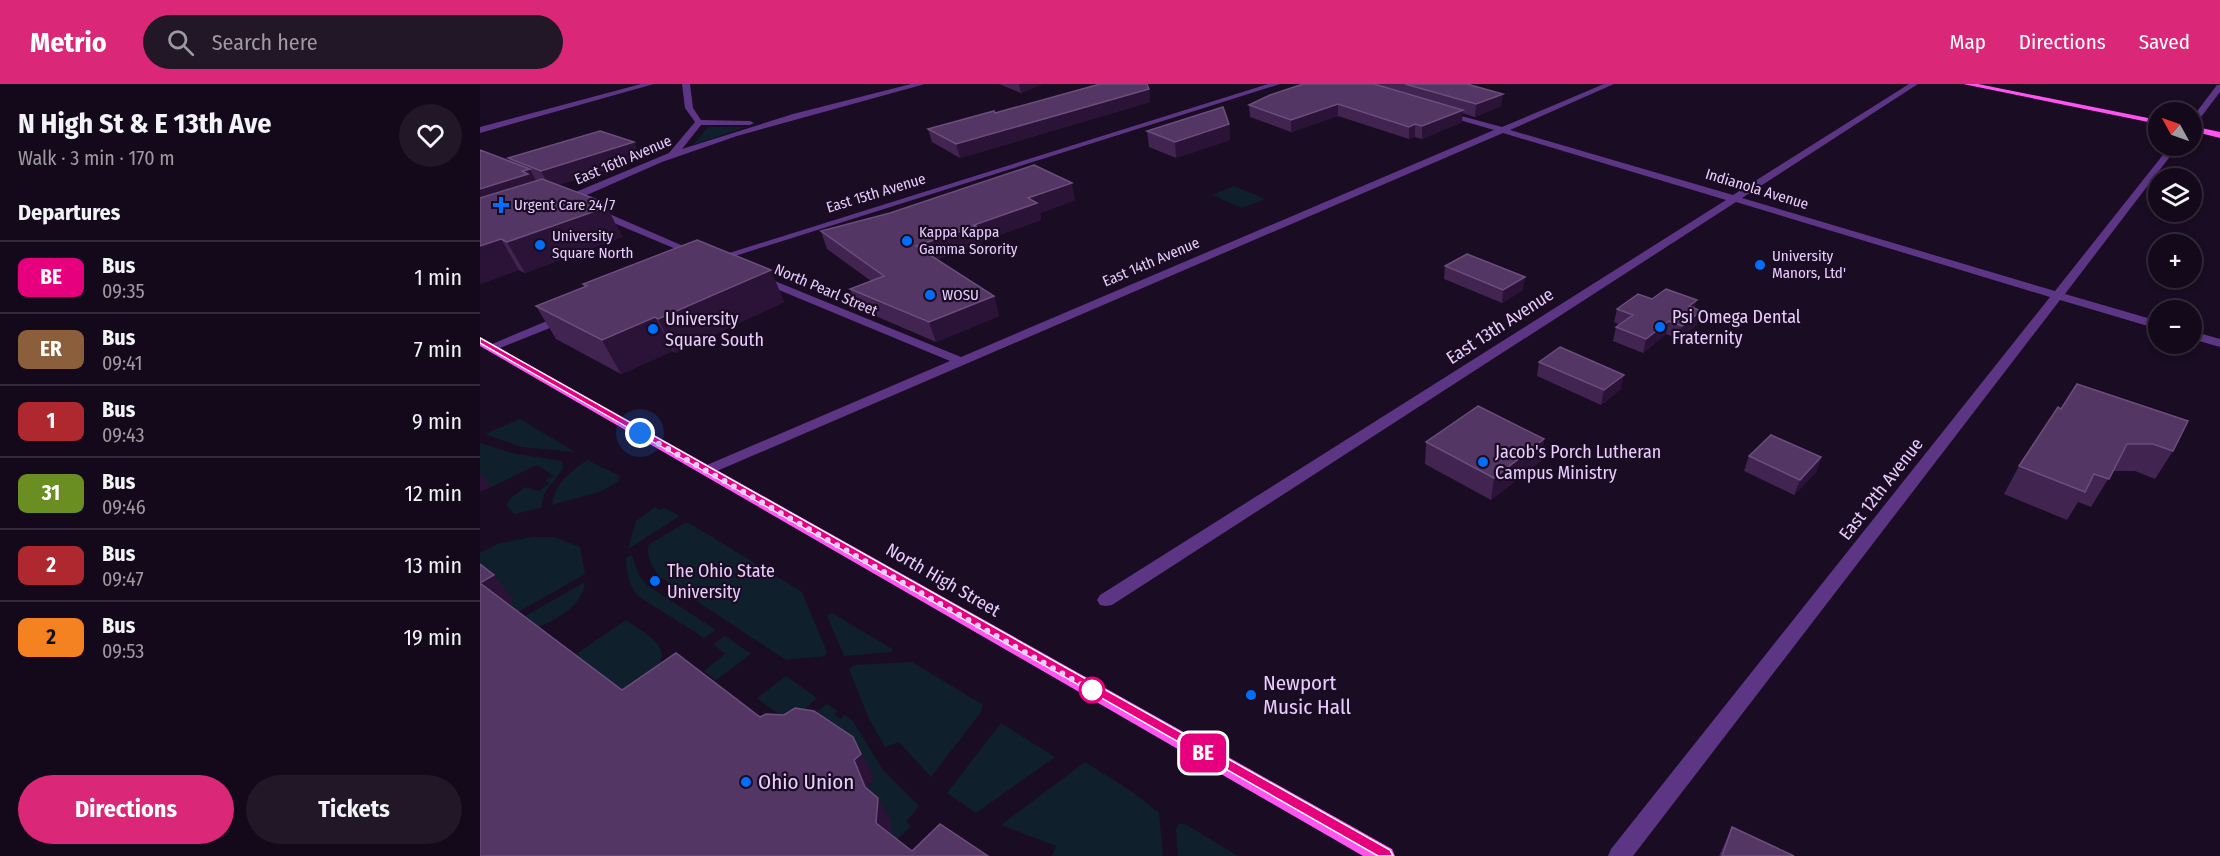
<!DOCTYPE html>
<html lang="en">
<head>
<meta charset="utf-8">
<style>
	body { margin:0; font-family:"Fira Sans Condensed",sans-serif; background:#211727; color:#f1f3f6; height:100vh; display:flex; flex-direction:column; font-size:22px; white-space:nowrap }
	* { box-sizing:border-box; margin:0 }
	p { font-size:20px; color:#9d9aa2 }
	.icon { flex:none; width:33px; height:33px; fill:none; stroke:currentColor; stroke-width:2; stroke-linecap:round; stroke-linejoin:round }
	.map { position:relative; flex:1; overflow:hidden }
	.side { display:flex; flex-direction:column; background:#14091a; width:480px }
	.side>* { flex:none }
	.badge { padding:0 12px; border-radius:9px; font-size:21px; line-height:39px }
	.needle { width:39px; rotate:310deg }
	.controls { position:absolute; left:1668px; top:18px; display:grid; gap:12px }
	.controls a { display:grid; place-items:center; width:54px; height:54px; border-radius:50%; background:#14091a; box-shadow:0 3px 9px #0003,0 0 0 2px #332a39; font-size:30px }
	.you { position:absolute; width:30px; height:30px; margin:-15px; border:4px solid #fff; border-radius:50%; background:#1a73e8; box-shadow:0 0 0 9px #1a73e833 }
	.map>.badge { position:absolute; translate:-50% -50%; box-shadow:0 0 0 3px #fff }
	h2 { padding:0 18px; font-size:22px; line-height:54px }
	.round { display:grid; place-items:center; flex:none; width:63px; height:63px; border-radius:32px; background:#211727 }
	.head { display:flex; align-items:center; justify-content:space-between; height:102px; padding:0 18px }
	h1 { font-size:28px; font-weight:700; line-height:45px }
	.button { display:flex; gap:12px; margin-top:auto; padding:12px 18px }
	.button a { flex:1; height:69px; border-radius:36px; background:#db2777; color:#fff; font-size:24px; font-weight:700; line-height:69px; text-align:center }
	.button a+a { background:#211727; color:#f1f3f6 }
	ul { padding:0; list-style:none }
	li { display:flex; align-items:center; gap:18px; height:72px; padding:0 18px; border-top:2px solid #332a39 }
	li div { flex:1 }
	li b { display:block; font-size:22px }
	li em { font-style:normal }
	li .badge { min-width:66px; font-weight:700; text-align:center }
	header { display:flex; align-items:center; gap:36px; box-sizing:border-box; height:84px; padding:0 30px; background:#db2777; color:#fff }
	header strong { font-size:28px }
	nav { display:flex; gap:33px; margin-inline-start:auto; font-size:21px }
	.search { width:420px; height:54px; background:#211727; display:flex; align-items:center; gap:15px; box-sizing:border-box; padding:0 21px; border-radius:33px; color:#9d9aa2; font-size:22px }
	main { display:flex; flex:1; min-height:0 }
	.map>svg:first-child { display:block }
</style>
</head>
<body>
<header>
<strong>Metrio</strong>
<div class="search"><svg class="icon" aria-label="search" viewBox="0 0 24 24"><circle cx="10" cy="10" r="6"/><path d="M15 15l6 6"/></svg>Search here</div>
<nav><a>Map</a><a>Directions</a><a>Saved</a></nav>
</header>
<main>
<section class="side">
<div class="head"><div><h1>N High St &amp; E 13th Ave</h1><p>Walk · 3 min · 170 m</p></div><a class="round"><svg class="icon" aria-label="heart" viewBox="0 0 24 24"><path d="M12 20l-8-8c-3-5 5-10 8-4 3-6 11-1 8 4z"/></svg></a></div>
<h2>Departures</h2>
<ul>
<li><span class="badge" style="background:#e6007e;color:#fff">BE</span><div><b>Bus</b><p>09:35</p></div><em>1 min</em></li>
<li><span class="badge" style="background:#8b5e3c;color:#fff">ER</span><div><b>Bus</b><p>09:41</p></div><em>7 min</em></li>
<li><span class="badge" style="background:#af272f;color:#fff">1</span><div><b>Bus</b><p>09:43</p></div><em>9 min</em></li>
<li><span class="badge" style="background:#6b8e23;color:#fff">31</span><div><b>Bus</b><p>09:46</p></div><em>12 min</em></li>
<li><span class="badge" style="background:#af272f;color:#fff">2</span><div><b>Bus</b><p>09:47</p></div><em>13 min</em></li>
<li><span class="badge" style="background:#f58220;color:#111">2</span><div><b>Bus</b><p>09:53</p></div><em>19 min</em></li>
</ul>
<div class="button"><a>Directions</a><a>Tickets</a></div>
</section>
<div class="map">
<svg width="1740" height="772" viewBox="0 0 1740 772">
	<rect width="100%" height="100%" fill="#1a0c22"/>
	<path fill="#0f202c" d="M228,43H266L213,61Z
		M754,102L785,115L762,124L732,111Z
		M40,335L95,368L41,363L5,350Z
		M0,359L32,369L82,377L83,385L65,408L61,424L34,430L26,421L31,414L45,403L58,407L70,400L66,396L74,392L57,381L11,403L0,396Z
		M107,376L140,392L139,397L122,407L72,421C75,399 89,389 107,376Z
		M175,423L179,426L185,424L200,432L148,465L156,437Z
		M205,439H209L322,508L347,568L345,572L306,576L180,493C173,484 165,472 169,460Z
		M52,453H74L100,463L105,490L0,550V469L20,459Z
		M152,471L159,491L167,501L236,546L224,554L158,512C148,500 147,489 146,474Z
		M105,498C100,539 33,551 0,558Z
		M352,529L412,565V568L364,572L347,532Z
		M146,536C197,569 189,571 151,613L130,597L123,602L89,575Z
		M245,552L271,570L236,596L224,587L245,570L233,560Z
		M432,578L503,621L501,628L451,693L419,658L405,663L389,635L369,585L374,581Z
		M306,592L337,614L318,632L305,635L277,614Z
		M347,620L358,627L354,630L360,635L365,631L373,637L403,686L439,722L426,738L431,742L409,763L388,701L394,695L302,655Z
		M521,639L575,673L496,729L467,709Z
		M605,678L654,709L679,729L683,772H572L576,762L521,741Z
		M699,740H705L758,772H698L696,745Z"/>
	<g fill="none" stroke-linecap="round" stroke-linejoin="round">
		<path fill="#5c3584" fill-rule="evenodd" d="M161,0H174L0,49V43Z
			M202,0H210L213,24L221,36L270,37L274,39L270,41H221L202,65L313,30L431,0H445L257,52L182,78L100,114L79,119V115L189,69L215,38L205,24Z
			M788,0H800L236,178L227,176Z
			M1124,0H1134L1030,46L1253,111L1429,0H1438L1262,114L1575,207L1690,62H1698L1585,210L1678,237V245L1580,216L1153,772H1128L1131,765L1570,213L1256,118L632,521L626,522L620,521L617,516L620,511L1246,116L1023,49L230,390L225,392L217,387L220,384L470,277L277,197V193H285L481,273L1014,46L959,30V26L1022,43Z
			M1737,1H1740V8L1715,41H1712V34Z
			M110,125H118L224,171L215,173L110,129Z
			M86,229L92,233L90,236L15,266H7L5,263Z
			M1712,247L1740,255V263L1712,255Z"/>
		<path fill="#ff54f1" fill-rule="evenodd" d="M1483,0H1498L1678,36V40Z
			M1712,42L1740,48V54L1712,47Z
			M0,253L912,765L915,772H883L0,262Z"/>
	</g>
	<path fill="#422451" d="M519,0H562L541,9Z
		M823,0H987L1021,22L995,33L982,29V38L942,55L935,53L929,55L858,32L811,48L770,33L769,21Z
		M669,5L670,18L480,74L452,58L448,45L515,29Z
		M749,40L750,56L696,74L669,63L667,47Z
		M154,58L161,75L78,101L118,116L119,120L127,123L142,153L45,189L39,186L0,200V66L30,77L28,74Z
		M595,116L560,129L561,136L500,158L501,160L457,175L514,212L519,232L456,258L377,224L370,205L391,197L347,165L341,147Z
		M965,182L1043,206L1022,219L964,195Z
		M291,186L304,218L195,269L193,267L141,290L76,255L56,222L105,203L103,200Z
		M1172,215L1214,224L1217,241L1198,255L1186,250L1163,269L1133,257L1136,243L1140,241L1134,238L1137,225Z
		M1059,278L1141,305L1121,321L1057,292Z
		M1578,323L1693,367L1675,395L1655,387H1633L1611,423L1598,418L1587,436L1524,410L1539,382Z
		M1064,355L1061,377L1011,416L945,380L946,358Z
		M1269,372L1341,373L1336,388L1314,411L1264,387Z
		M1252,743L1314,772H1239Z"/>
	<path fill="#2a1336" d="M539,0H562L541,9Z
		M669,5L670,18L480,74L476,60Z
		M1023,10L1021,22L995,33L996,20Z
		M858,20V32L811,48V36Z
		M983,26L982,38L942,55V42Z
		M749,40L750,56L696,74L695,58Z
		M935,40V53L929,55V43Z
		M154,58L161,75L70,104L61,87Z
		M50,85L65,114L0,140V105Z
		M592,99L595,116L560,129L561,136L500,158L501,160L442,181L436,162L494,141L548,114Z
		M118,116L122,125L127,123L142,153L45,189L27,158Z
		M21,155L39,186L0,200V162Z
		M291,186L304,218L195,269L178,235Z
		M1045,193L1043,206L1022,219L1023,206Z
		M514,212L519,232L456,258L449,238Z
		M1217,216L1213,229L1209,222Z
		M1221,227L1217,241L1198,255L1202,242Z
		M175,233L193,267L141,290L122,256Z
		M1189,237L1186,250L1163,269L1166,255Z
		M1144,291L1141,305L1121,321L1124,306Z
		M1064,355L1061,377L1011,416L1014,394Z
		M1341,373L1336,388L1314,411L1320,396Z
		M0,388L11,403L0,408Z
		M14,491L34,516L21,524L0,499Z
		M373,653L387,679L395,695L388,701L397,723L398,714L412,739L410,764L396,739L385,703L374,676Z"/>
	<path fill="#543664" stroke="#6b4e7c" stroke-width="1.5" d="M620,0H667L669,5L476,60L448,45L514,27L515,29Z
		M823,0H894L983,26L942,42L935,40L929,43L858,20L811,36L769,21L790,11Z
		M925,0H987L1023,10L996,20Z
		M743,23L749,40L695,58L667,47Z
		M120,47L154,58L61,87L28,74Z
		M0,66L50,85L42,87L48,90L0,105Z
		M554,81L592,99L548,114L557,119L494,141L496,142L436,162L514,212L449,238L370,205L404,192L341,147L410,129Z
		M62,95L118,116L114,117L127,123L27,158L21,155L0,162V114Z
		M217,156L291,186L178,235L175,233L122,256L56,222L107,202L103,200Z
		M987,170L1045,193L1023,206L965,182Z
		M1186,205L1217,216L1209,222L1221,227L1202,242L1189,237L1166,255L1136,243L1153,231L1137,225L1158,210L1172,215Z
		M1080,263L1144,291L1124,306L1059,278Z
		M1597,300L1708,337L1693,367L1673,360H1647L1629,395L1614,390L1605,408L1539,382L1578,323L1581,325Z
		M998,322L1064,355L1014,394L946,358Z
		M1291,351L1341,373L1320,396L1269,372Z
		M0,480L14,491L0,499Z
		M0,499L142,606L196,569L280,633L286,630L304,631L315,624L334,627L373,653L381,670L374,676L385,703L398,714L396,739L432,767L460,740L508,772H0Z
		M1252,743L1314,772H1242Z"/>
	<path fill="#e6007e" stroke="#fff" stroke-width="1.5" d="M0,254L910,766L913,772H898L0,259Z"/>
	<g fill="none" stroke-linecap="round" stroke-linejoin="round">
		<path stroke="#eacdff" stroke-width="6" stroke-dasharray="0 10.8" d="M160,349L620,611L612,606"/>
	</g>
	<g fill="#006ef8" stroke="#1a0c22" stroke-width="2">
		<path d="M18 112h6v6h6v6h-6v6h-6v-6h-6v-6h6z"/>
		<circle cx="427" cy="157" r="6"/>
		<circle cx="60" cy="161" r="6"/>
		<circle cx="1280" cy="181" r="6"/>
		<circle cx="450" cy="211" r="6"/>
		<circle cx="1180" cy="243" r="6"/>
		<circle cx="173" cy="245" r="6"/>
		<circle cx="1003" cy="378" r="6"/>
		<circle cx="175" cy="497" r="6"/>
		<circle cx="771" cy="611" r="6"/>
		<circle cx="266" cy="698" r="6"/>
	</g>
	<circle fill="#fff" stroke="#e6007e" stroke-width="3" cx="612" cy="606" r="12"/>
	<g text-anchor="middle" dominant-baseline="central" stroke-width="4.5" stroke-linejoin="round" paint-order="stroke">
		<g font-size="15" fill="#eacdff" stroke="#1a0c22">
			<text transform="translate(143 76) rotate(-23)">East 16th Avenue</text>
			<text transform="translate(1277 105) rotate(17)">Indianola Avenue</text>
			<text transform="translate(396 109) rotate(-17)">East 15th Avenue</text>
			<text transform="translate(671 178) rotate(-23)">East 14th Avenue</text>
			<text transform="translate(346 206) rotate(23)">North Pearl Street</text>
		</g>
		<g font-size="15" fill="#eacdff" stroke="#1a0c22" text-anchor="start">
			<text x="34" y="121">Urgent Care 24/7</text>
			<text x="439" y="148">Kappa Kappa<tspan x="439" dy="17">Gamma Sorority</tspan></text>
			<text x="72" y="152">University<tspan x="72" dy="17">Square North</tspan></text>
			<text x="1292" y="172">University<tspan x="1292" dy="17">Manors, Ltd'</tspan></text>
			<text x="462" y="211">WOSU</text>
		</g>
		<g font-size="18" fill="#eacdff" stroke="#1a0c22" text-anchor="start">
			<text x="1192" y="233">Psi Omega Dental<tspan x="1192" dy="21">Fraternity</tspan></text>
			<text x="185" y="235">University<tspan x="185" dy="21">Square South</tspan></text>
			<text x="1015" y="368">Jacob's Porch Lutheran<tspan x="1015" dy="21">Campus Ministry</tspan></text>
			<text x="187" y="487">The Ohio State<tspan x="187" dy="21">University</tspan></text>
		</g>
		<g font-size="18" fill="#eacdff" stroke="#1a0c22">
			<text transform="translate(1020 242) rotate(-33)">East 13th Avenue</text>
			<text transform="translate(1401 405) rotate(-52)">East 12th Avenue</text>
			<text transform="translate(463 496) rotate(30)">North High Street</text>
		</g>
		<g font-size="21" fill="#eacdff" stroke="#1a0c22" text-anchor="start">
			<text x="783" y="599">Newport<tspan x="783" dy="24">Music Hall</tspan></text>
			<text x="278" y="698">Ohio Union</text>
		</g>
	</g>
</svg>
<div class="controls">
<a><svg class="needle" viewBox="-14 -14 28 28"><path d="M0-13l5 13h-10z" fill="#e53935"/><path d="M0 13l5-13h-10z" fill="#9d9aa2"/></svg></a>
<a><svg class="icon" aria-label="layers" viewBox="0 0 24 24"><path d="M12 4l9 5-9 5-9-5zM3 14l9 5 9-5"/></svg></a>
<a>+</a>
<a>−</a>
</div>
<div class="you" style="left:160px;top:349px"></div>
<b class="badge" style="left:723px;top:669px;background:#e6007e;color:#fff">BE</b>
</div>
</main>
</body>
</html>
